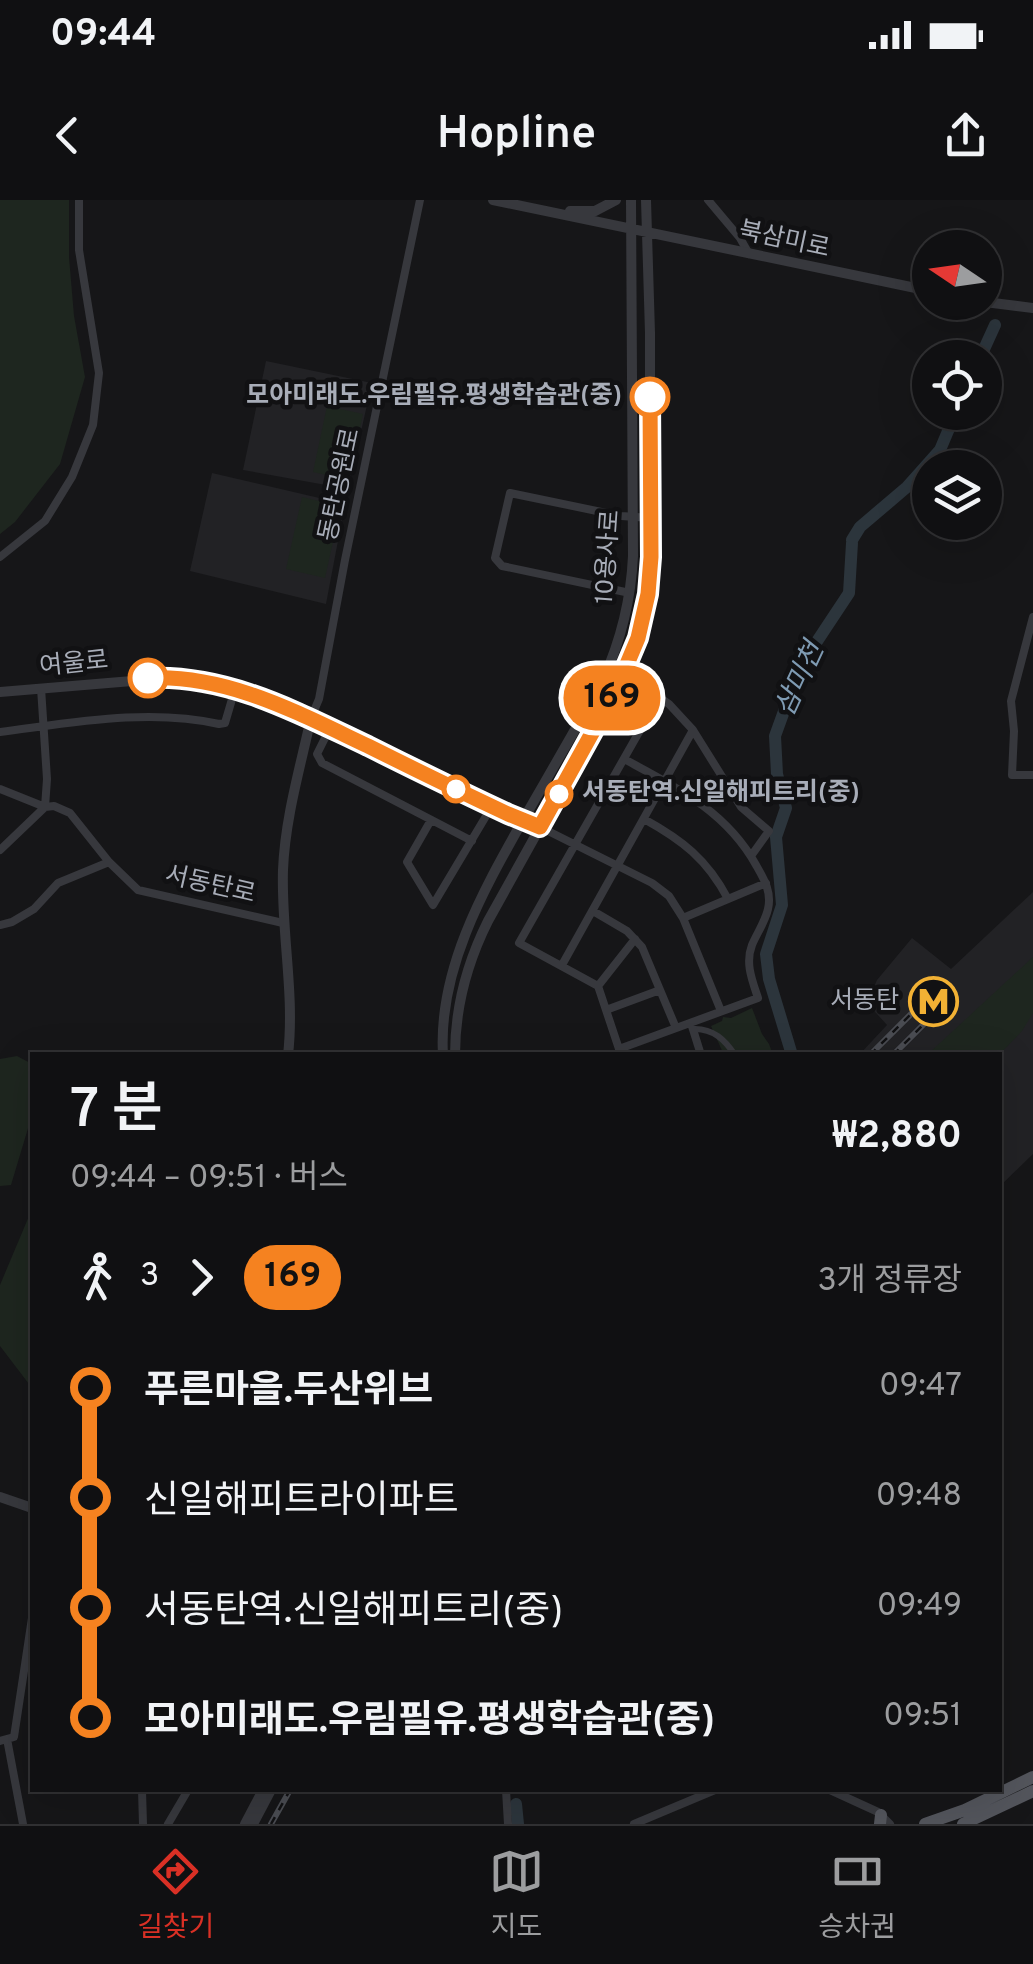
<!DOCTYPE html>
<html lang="ko">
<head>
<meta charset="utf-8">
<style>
	body { margin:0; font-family:Overpass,"Noto Sans KR",sans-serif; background:#19191b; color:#f1f3f6; height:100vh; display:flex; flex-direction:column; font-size:38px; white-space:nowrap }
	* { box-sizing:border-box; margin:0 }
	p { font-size:32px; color:#9c9d9f }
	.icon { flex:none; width:55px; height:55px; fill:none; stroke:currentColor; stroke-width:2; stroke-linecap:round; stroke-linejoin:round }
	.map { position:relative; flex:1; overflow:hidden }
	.panel { position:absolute; left:30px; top:852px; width:972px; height:740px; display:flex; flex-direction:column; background:#101012; border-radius:0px; box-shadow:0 10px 40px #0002,0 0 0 2px #303032 }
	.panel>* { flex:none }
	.badge { padding:0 20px; border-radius:32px; font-size:35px; line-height:65px }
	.needle { width:65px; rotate:283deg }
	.tools { position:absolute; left:912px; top:30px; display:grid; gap:20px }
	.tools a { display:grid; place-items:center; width:90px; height:90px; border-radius:50%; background:#101012; box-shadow:0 10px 40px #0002,0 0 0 2px #303032; font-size:50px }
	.map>.badge { position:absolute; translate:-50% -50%; box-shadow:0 0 0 5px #fff }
	.legs { display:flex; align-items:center; gap:15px; height:110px; padding:0 40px; font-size:32px }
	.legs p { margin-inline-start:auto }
	.overview { display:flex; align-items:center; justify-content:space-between; height:170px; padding:0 40px }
	h1 { font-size:55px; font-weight:600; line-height:75px }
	ul { padding:0 40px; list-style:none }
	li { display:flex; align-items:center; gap:35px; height:110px; font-size:38px }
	li i { display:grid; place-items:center; width:15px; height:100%; margin:0 12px; background:currentColor }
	li i::after { content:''; width:25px; height:25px; margin:-12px; border:8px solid; border-radius:50%; background:#101012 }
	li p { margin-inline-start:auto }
	li:first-child i { background:linear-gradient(#0000 50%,currentColor 0) }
	li:last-child i { background:linear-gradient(currentColor 50%,#0000 0) }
	.status { display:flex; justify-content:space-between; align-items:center; height:70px; padding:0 50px; background:#101012; direction:ltr }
	.status svg { height:28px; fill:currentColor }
	header { display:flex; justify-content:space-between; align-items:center; height:130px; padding:0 40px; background:#101012; font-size:45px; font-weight:600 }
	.menu { display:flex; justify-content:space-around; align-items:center; height:140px; border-top:2px solid #303032; background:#101012; font-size:28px; color:#9c9d9f }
	.menu a { display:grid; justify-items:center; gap:5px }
	.menu .current { color:#d93025 }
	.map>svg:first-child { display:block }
</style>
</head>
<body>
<div class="status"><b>09:44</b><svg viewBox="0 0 49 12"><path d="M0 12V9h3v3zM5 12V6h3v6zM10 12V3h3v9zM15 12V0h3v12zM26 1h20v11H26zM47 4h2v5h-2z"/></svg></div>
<header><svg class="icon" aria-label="back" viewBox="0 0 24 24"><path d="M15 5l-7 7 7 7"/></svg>Hopline<svg class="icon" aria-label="share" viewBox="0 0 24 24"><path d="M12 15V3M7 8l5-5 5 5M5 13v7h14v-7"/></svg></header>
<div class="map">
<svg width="1033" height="1624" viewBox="0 0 1033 1624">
	<rect width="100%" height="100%" fill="#161618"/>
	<path fill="#222225" d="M266,161L372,183L348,289L243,270Z
		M212,273L345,304L326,404L190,371Z
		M1033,692V954L1000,986V855H859L887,825L867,803L877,780L912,738L951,769Z"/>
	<path fill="#1e261f" d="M0,0H69V57L74,116L85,177L60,264L15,322L0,334Z
		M327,206L363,214L349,280L313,272Z
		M302,297L341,306L325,378L286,369Z
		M1033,757V813L1022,831L999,855H927Z
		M752,808L762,834L769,844L773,855H724L711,826L722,821L723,817L731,818Z
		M17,856L32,864L29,925L11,985L0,986V859Z
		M32,1009V1188L0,1146V1085Z"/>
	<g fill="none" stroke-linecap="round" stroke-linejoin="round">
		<path stroke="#2c353c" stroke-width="12" d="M980,158L995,125
			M852,340L860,327L907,287L940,250L956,212
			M792,855L769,779L766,754L782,705L776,637L786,608L777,574L775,536L800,467L849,393L852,343
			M516,1604L518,1624"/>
		<path stroke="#37383d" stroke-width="6" d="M693,829C713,828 725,840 735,855"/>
		<path stroke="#37383d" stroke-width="8" d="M708,0L740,38L749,54
			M0,357L45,321L72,277L93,225L99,173L79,50V0
			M630,393L502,366L495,358L510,293L621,316L651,318
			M1033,417L1011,501L1014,531L1012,575H1033
			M625,473L669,504L693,530L741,607L769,631L751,656
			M311,518L319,499L345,360L420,0
			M330,528L317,554L322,563L472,641
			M0,532C71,523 148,508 219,524L225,523L235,489
			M0,589L45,607L47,579L41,488
			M644,619C682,640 707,659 728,699
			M431,620L407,662L433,705L492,606
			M540,627L652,683L669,696L683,718L721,811
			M0,650L45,607L54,606L70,613L109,662L138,690L283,723
			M593,711L627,731L642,747L676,828
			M683,718L766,683
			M0,725L12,722L34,709L58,683L109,662
			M562,765L693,530
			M598,786L635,739
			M606,810L660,790
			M691,823L701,855
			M619,849L758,798C752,780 745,763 752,745C757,733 765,722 768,709C772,692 764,679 756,665C726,611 676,587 624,559
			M621,855L598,786L519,743L659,497
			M7,1539L23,1624
			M0,1541L14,1537L32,1418
			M142,1590L143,1624
			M506,1590L508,1624
			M830,1590L878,1612L890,1624
			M168,1624L188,1590
			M634,1624L715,1590"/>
		<path stroke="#37383d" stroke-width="10" d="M493,0L930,91
			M570,11H595L616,0
			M985,102L1033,108
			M0,492L168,478L214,483L235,489L311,518L508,614L540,627
			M288,855C295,794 281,732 283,670C285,619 300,568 311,518
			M443,855C438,770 483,691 523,620C550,573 577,527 603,480C621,440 631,400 633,356L631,0
			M455,855C455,807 467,763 488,721L617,489L638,438L650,376V133L646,0
			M0,1297L32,1308
			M245,1624L263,1590
			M253,1624L271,1590"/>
		<path stroke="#53555c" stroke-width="12" d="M880,1624L881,1615
			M925,1624L965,1610L1033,1577
			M963,1624L1033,1591"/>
		<defs>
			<path id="rail" d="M870,855L918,807
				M893,855L928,820
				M271,1624L290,1590"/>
		</defs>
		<use href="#rail" stroke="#4a4c52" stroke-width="6"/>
		<use href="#rail" stroke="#111113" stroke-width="2.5" stroke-dasharray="8" stroke-linecap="butt"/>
	</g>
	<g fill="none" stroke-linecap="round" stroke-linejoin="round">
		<defs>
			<path id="line-1" d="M148,478C227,474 298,513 368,546C414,569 461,592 508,614L540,627L617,488L638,438L648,394L651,357L650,197"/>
		</defs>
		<use href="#line-1" stroke="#fff" stroke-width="22"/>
		<use href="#line-1" stroke="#f58220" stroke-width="15"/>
	</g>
	<defs>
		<symbol id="metro-ring" viewBox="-11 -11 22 22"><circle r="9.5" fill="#111113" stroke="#f2b134" stroke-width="1.5"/><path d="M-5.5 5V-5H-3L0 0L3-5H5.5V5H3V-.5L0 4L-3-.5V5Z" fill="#f2b134"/></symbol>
	</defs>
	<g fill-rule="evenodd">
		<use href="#metro-ring" x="906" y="774" width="55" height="55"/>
	</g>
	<g fill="#fff" stroke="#f58220" stroke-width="5">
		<circle cx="650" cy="197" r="18"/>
		<circle cx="148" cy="478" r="18"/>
		<circle cx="456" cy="589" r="12"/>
		<circle cx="559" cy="594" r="12"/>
	</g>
	<g text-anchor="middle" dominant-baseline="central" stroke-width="9" stroke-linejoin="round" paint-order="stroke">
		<g font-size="25" fill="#a8adb8" stroke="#111113">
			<text transform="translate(784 41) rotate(12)">북삼미로</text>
			<text transform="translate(341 285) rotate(-78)">동탄공원로</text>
			<text transform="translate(609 357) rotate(-86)">10용사로</text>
			<text transform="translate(74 465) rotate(-6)">여울로</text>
			<text transform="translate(210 686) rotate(13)">서동탄로</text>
		</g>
		<g font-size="25" font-weight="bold" fill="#a8adb8" stroke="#111113" text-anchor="end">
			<text x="622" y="197">모아미래도.우림필유.평생학습관(중)</text>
			<text x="582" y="594" text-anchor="start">서동탄역.신일해피트리(중)</text>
		</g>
		<g font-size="25" fill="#a8adb8" stroke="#111113" text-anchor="end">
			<text x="899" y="802">서동탄</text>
		</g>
		<g font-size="28" font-style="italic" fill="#7f9bb3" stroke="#111113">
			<text transform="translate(801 480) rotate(-65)">삼미천</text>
		</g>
	</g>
</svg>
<div class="tools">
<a><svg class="needle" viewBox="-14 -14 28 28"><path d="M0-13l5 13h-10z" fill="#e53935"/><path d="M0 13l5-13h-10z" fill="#9c9d9f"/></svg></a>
<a><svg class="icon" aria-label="locate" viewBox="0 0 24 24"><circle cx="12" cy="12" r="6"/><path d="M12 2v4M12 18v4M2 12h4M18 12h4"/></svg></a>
<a><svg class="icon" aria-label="layers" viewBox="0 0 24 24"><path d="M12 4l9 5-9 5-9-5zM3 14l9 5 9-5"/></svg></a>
</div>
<b class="badge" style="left:612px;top:498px;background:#f58220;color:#111">169</b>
<section class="panel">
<div class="overview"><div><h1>7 분</h1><p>09:44 – 09:51 · 버스</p></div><b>₩2,880</b></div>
<div class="legs"><svg class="icon" aria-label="walk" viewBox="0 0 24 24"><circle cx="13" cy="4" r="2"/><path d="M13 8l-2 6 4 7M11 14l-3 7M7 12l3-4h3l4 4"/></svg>3<svg class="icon" aria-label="forward" viewBox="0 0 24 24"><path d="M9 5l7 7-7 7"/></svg><b class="badge" style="background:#f58220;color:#111">169</b><p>3개 정류장</p></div>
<ul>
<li><i style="color:#f58220"></i><b>푸른마을.두산위브</b><p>09:47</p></li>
<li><i style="color:#f58220"></i><span>신일해피트라이파트</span><p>09:48</p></li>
<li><i style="color:#f58220"></i><span>서동탄역.신일해피트리(중)</span><p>09:49</p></li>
<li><i style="color:#f58220"></i><b>모아미래도.우림필유.평생학습관(중)</b><p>09:51</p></li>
</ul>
</section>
</div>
<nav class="menu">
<a class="current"><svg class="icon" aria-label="directions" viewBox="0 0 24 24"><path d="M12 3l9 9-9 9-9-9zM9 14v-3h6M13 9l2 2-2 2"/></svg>길찾기</a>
<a><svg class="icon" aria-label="map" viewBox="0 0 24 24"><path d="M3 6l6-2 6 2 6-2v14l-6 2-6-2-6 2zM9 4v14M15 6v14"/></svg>지도</a>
<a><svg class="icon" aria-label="tickets" viewBox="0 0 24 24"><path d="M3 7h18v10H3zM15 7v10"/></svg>승차권</a>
</nav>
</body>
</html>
